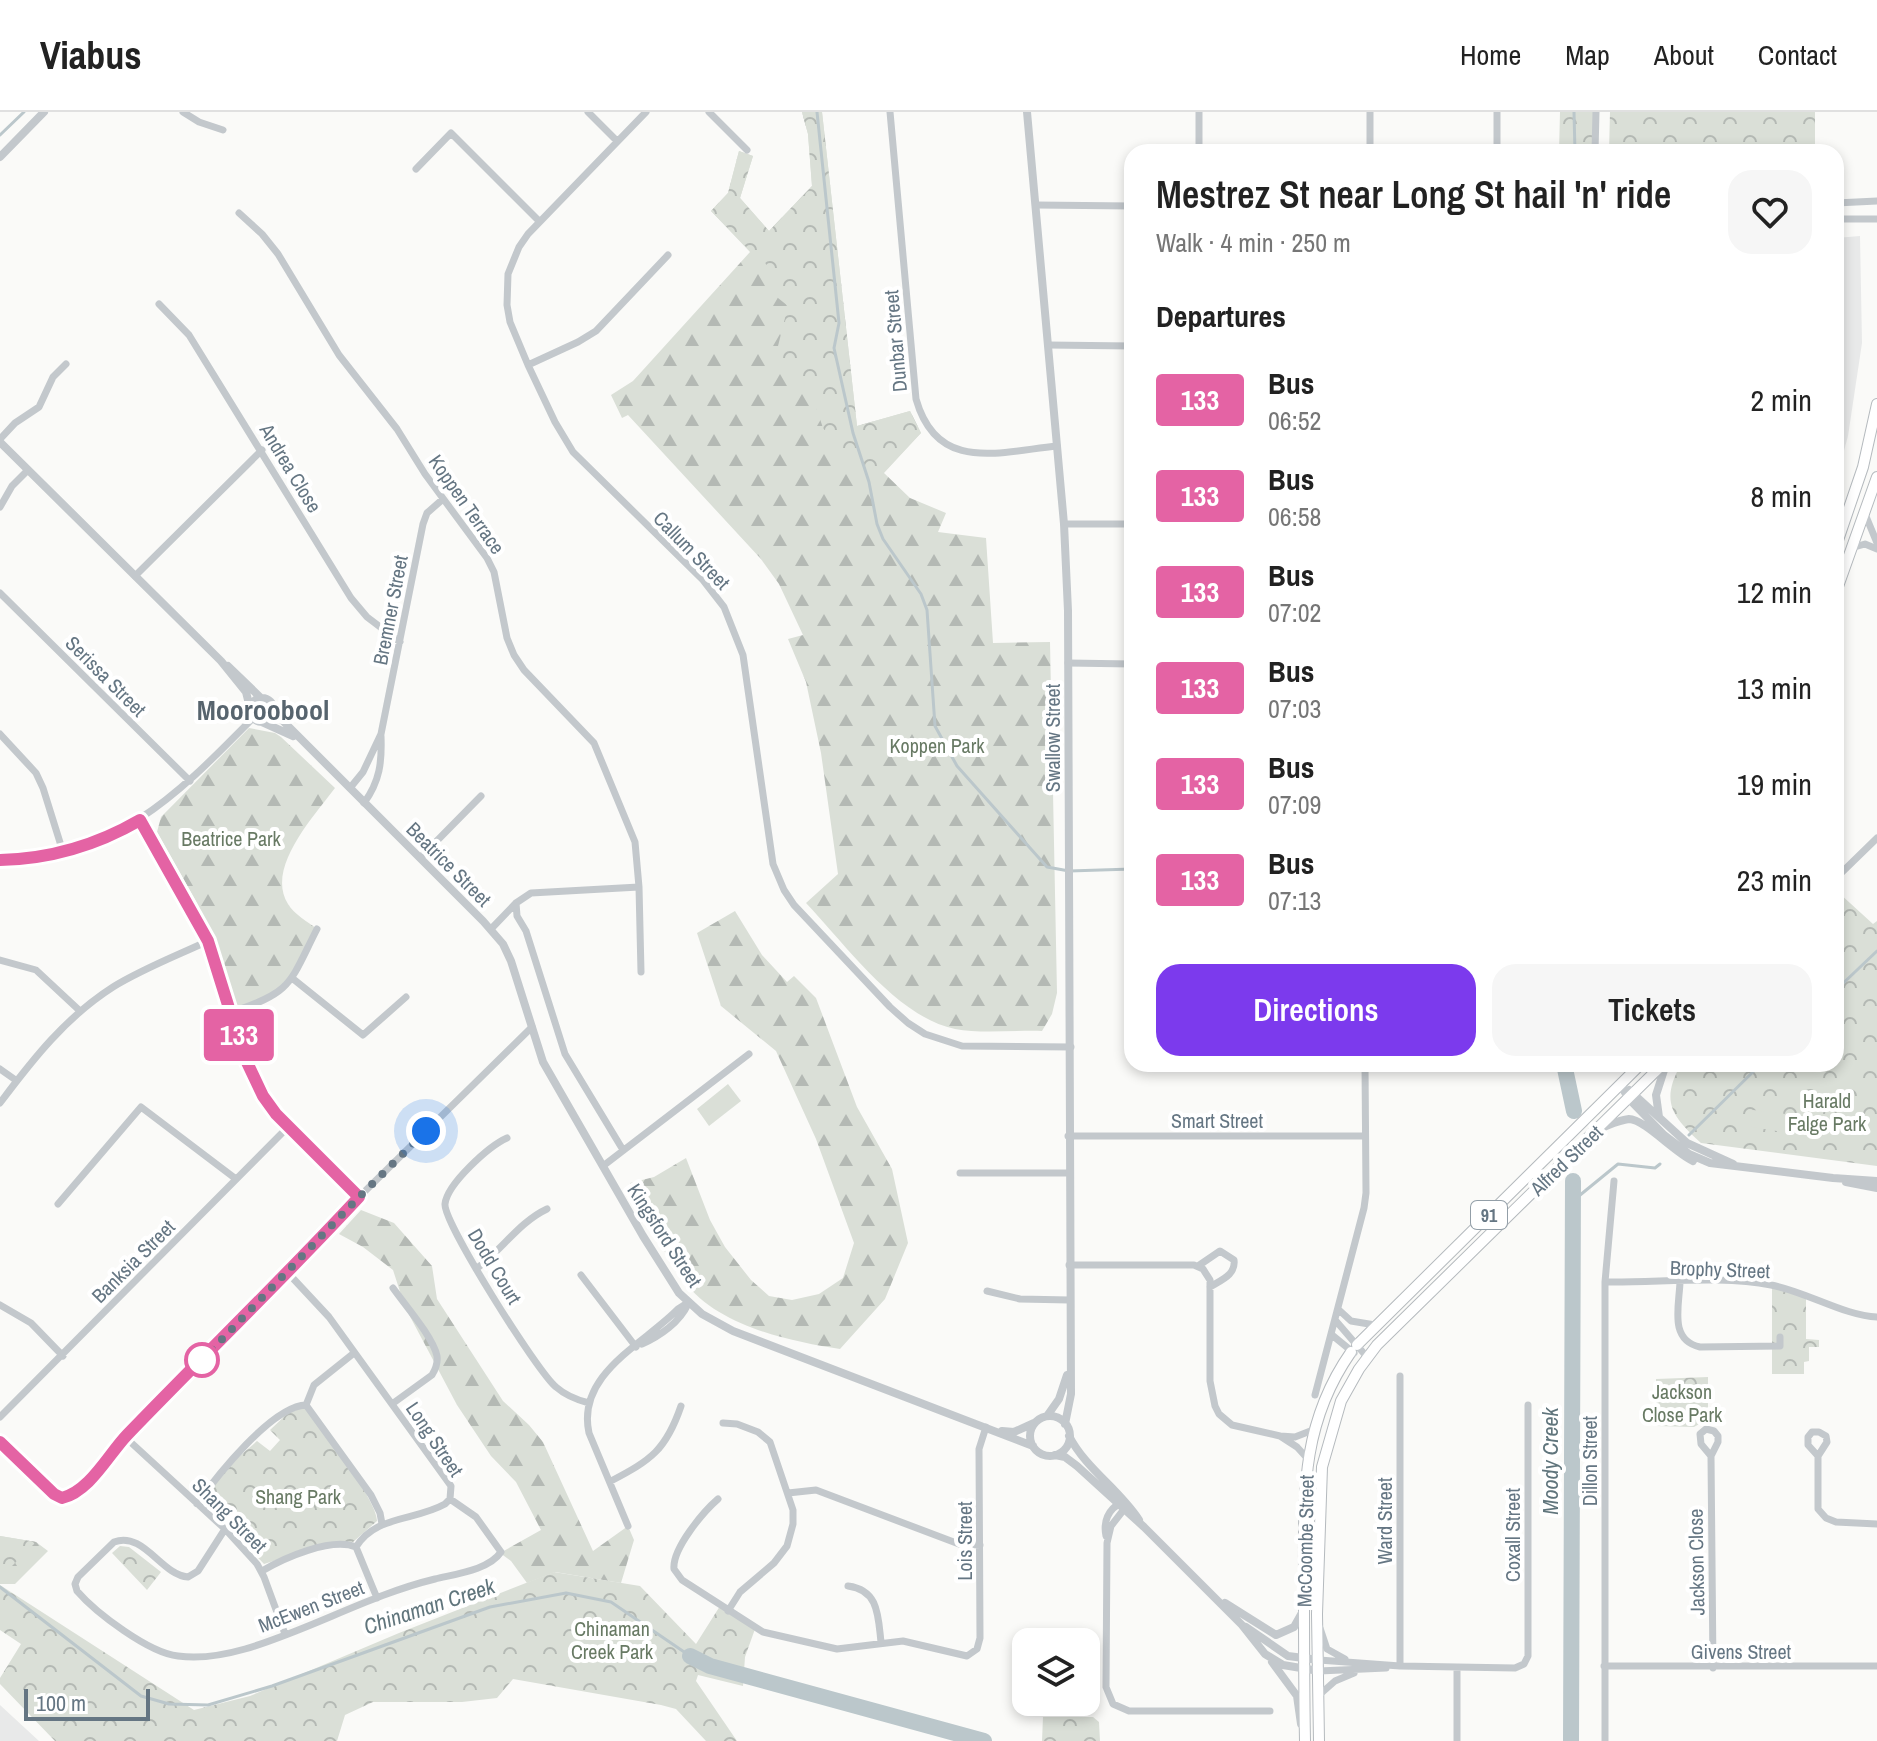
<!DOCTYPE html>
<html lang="en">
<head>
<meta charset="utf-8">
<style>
	body { margin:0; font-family:"Archivo Narrow",sans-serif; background:#f6f6f6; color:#222; height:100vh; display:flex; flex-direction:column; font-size:30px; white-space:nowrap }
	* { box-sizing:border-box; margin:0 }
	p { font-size:26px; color:#767676 }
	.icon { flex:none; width:44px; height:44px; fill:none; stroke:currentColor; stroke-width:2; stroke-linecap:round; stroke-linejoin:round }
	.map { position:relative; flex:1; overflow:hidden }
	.panel { position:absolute; left:1124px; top:32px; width:720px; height:928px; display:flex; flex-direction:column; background:#fff; border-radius:24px; box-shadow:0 4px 12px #0003 }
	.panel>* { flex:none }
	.badge { padding:0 16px; border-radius:6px; font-size:28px; line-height:52px }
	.tools { position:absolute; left:1012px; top:1516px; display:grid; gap:16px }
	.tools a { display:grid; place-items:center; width:88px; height:88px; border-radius:16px; background:#fff; box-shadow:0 4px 12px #0003; font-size:40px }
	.scale { position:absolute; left:24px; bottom:20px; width:126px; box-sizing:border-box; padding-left:8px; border:4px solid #657683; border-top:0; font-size:22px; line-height:28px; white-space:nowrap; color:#657683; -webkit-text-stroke:6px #fff; paint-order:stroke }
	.you { position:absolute; width:40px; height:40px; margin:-20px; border:6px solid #fff; border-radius:50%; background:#1a73e8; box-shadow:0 0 0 12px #1a73e833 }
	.map>.badge { position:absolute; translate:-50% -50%; box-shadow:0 0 0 4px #fff }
	h2 { padding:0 32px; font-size:30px; line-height:72px }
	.round { display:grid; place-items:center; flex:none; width:84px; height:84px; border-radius:24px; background:#f6f6f6 }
	.overview { display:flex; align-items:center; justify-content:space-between; height:136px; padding:0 32px }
	h1 { font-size:38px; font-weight:600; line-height:60px }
	.cta { display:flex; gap:16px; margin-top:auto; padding:16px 32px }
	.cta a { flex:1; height:92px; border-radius:24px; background:#7c3aed; color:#fff; font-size:32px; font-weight:600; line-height:92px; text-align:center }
	.cta a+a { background:#f6f6f6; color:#222 }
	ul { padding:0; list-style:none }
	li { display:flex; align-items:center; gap:24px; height:96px; padding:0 32px }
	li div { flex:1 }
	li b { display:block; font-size:30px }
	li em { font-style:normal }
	li .badge { min-width:88px; font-weight:700; text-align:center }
	header { display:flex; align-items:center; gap:48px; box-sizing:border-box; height:112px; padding:0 40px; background:#fff; border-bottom:2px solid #e0e0e0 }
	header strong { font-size:38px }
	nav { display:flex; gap:44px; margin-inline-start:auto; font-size:28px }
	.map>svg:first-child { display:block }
</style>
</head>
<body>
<header>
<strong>Viabus</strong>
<nav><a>Home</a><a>Map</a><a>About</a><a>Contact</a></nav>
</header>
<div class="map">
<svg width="1877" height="1629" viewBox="0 0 1877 1629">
	<defs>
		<pattern id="forest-firs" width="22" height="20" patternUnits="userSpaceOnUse" patternTransform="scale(2)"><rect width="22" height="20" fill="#dadfd7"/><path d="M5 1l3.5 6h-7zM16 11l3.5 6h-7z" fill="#b4b9b4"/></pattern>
		<pattern id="park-crowns" width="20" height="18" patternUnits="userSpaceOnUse" patternTransform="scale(2)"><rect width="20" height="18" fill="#dadfd7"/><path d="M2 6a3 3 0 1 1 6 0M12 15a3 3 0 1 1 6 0" fill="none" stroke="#b4b9b4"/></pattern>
	</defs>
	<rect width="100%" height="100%" fill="#fafaf8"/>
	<path fill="#e8e9e9" d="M1860,124L1862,231L1848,324L1836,368V126Z
		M0,1593L39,1629H0Z"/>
	<path fill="url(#forest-firs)" d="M802,0H822L857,314L910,299L921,321L884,361L910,386L946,401L938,420L986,426L993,531L1050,530L1057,881L1052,902L1042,919C1016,918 980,922 955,917C897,905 846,833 806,791L838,762L821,641L806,570L788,527L803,523L779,472L761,447L628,303L622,306L611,283L633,269L750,140L711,99L728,81L739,39L753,44L740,86L769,119L812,74L808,22Z
		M249,616L275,621L281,625L335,676C315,703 265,756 288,792C294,802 308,810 317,817C290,871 289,878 233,903L198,793L157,720L161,705Z
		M735,799L762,843L787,870L794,864L816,886L857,995L892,1057L908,1131L885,1187L840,1237C789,1229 717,1214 684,1169C661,1140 648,1104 630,1071L654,1065L686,1046L710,1108L725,1135L751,1168L769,1184L792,1188L819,1182L843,1166L854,1131L816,1027L776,939L721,894L697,821Z
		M361,1098L394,1111L432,1154L437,1187L503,1289L529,1313L543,1330L593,1439L628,1414L634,1428L621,1471L555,1460L527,1471L511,1449L500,1441L541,1418L516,1370L491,1344L457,1293L405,1195L393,1158L363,1135L339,1122Z
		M0,1424L36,1430L48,1439L15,1472H0Z"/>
	<path fill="url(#park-crowns)" d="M802,0H822L857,314L910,299L921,321L884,360L861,365L823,316L809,274L776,242L788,194L778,186L764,147L750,139L711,99L728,81L739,39L753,44L740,86L769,119L812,74L808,22Z
		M1560,0H1595L1594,40H1559Z
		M1610,0H1815V40H1609Z
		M1839,781L1873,812L1877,809V1054L1701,1031C1672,1004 1660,990 1681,952H1836V784Z
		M1772,1173L1806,1182V1227L1819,1228V1235H1809V1249L1804,1250V1262H1772Z
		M1708,1265V1307L1694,1315L1656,1314V1267Z
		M302,1296L306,1297C321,1317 378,1389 377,1409L353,1430L323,1433L264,1452L242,1429L248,1421L237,1412L233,1417L206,1396C207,1368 238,1346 257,1329L270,1339L280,1328L270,1318L288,1301Z
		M0,1424L36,1430L6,1460L0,1462Z
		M120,1434L129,1435L161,1460L147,1478L112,1441Z
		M554,1460L640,1474L696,1532L720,1494L755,1517L745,1545L743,1574L698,1563L696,1569L737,1629H706L676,1597L661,1593L513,1567L497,1586L462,1590H373L345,1603L337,1629H55L0,1572V1566L21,1532L0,1518V1473L194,1598L250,1584L399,1521Z
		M1043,1605H1093L1099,1610L1100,1629H1042Z"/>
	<path fill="#dadfd7" d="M728,972L741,989L709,1014L697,997Z
		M1753,998L1786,1002L1784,1020L1751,1015Z"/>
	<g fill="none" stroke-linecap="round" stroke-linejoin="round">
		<path stroke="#bbc7cb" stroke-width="3" d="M817,0L839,211L834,236L853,321L869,370L877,412L883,427L921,482L927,498L935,614L957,654L1047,755L1069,759L1132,757
			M1574,0L1575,40
			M0,23L24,0
			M1836,878L1877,839
			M1689,1023L1761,952
			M1574,1088L1618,1052L1655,1056L1660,1052
			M0,1475L141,1584L169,1592L208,1593L272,1574L490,1495L566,1481L611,1490L690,1544"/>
		<path stroke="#bbc7cb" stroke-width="16" d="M1564,952L1574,999
			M690,1544L710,1554L984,1629
			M1571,1629L1573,1069"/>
		<defs>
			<path id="primary" d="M1836,434L1863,355L1877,292
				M1836,480L1877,365
				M1357,1233L1641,952
				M1305,1629C1304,1576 1304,1523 1304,1469C1304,1384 1300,1313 1351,1240
				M1319,1629L1317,1502L1322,1355L1341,1289L1359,1257L1377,1233L1663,952"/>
		</defs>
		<use href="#primary" stroke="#b5babe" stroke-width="12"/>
		<path stroke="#c3c8cc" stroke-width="7" d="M183,0L199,10L223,18
			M588,0L617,29
			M646,0L528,122L519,135L508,162L507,193L510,210L528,253L555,310L573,340L703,468L724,495L743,543L773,752L784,778L794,793L890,895L908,911L925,922L962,934L1071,935
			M709,0L747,38
			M890,0L916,287C937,361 998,340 1057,334
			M1199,40V0
			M1370,40V0
			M1497,40V0
			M1595,40L1596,0
			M416,57L451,21L539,109
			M1836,91L1877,89
			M1036,93L1132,94
			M239,101L262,122L278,142L339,243L397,317L425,362L487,446L494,460L507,526L514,543L524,558L594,631L635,730L639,775L641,860
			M1836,107H1877
			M159,192L189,223L351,486L367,505L400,530
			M1048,233L1132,234
			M528,253L578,230L596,219L668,143
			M0,327L15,311L39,295L53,265L66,252
			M0,395L12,374L28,358
			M1865,402L1877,431
			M1064,412H1132
			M1851,436L1865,432L1877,437
			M135,464L262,338
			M0,481L190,669
			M1068,551L1132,552
			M0,622L36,661L43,676L63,740
			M350,676L363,660L381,622L423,412L427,401L443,387
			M364,691C380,669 382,650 381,624
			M140,708L208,829L244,944L263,984L276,1002L359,1085
			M420,746L481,684
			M0,748C117,746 177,683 253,606
			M1836,766L1877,726
			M516,791L517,804L526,819L565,942L623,1038
			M491,817L516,791L531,781L639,775
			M0,848L36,858L80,899
			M292,866L363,923L406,885
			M232,900C293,880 289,872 317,817
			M0,957L17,969
			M0,991C33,947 66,905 113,875C142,857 176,844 208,829
			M1068,1024H1365
			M507,1026C489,1034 447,1072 445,1092C443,1110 538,1261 556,1275C565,1283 577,1288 589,1291
			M603,1054L749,942
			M960,1061H1068
			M58,1092L141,995L236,1067
			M1069,1153H1194L1203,1157L1210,1168V1269L1215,1294L1219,1302L1232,1313L1280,1324
			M1198,1154L1220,1139L1234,1148C1236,1163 1221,1168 1210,1175
			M476,1157C501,1139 519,1110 547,1097
			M288,1161L329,1205L451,1374L450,1387L445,1392C415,1409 376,1403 356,1435
			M581,1163L636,1235
			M1605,1170C1657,1171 1721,1163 1771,1173C1805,1179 1845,1204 1877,1205
			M1680,1170C1679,1195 1669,1228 1700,1235L1780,1234V1225
			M987,1179L1020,1187L1069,1188
			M0,1193L31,1211L63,1244
			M1339,1198L1351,1209L1375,1213
			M1336,1209L1367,1245
			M1332,1223L1354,1241
			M642,1232C660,1224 680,1210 688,1192
			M1400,1264V1554
			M1315,1283L1364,1096L1366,1081L1365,952
			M392,1292L432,1263C435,1258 438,1251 437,1244C433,1225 405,1193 393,1176
			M306,1293L371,1383L380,1401L382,1412
			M306,1293L314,1273L354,1241
			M0,1305L288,1015
			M723,1311L737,1312L758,1320L770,1330L793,1398V1412L787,1434L774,1451L740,1480L728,1499
			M125,1325L225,1417L257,1452L264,1465L285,1522
			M0,1330L54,1382L62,1386L79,1378L125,1325L288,1161L359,1085L532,915
			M1711,1344L1718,1330V1324L1714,1319L1706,1317L1700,1322L1701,1332L1711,1344L1713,1556
			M1818,1344L1808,1333V1325L1812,1320H1819L1826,1324L1827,1330L1818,1344V1397L1826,1406L1836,1410L1877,1412
			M1307,1346L1297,1335L1280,1324L1295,1325L1313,1318
			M611,1369C651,1348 666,1338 681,1294
			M788,1381L816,1378L959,1432L980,1433
			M718,1387C703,1400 672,1437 674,1457L682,1468L763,1520L837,1537L903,1529L967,1544L977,1537L980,1526L979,1337L986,1315
			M197,1392C216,1365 272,1294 306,1293
			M1125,1396L1111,1414L1107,1431L1106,1575L1113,1592L1129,1599H1270
			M628,1414L589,1321C576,1262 644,1232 678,1197L689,1190
			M225,1417L198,1459L188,1465C161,1463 144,1419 114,1430L78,1465L75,1472L77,1479C96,1501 149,1541 178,1544C200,1547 224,1543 245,1537C310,1518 369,1483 435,1467C455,1462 489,1458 501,1440L476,1405L450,1387
			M1106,1424C1103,1410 1108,1397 1121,1391
			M356,1435L377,1486
			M262,1459C284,1446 331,1425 356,1435
			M848,1474C879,1478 878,1504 881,1530
			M1320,1516L1327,1537L1345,1547
			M1319,1548L1400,1554L1515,1556L1524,1552L1528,1544V1293
			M1604,1554H1877
			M1457,1556V1629
			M1319,1559L1386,1556
			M1318,1584L1335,1569L1354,1561
			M1605,1629V1170L1614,1069"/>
		<path stroke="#c3c8cc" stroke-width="8" d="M1027,0L1064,412L1068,499L1071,1282L1065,1312
			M0,45L44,0
			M0,330L221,549L246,580L250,596
			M228,554L261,586
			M250 598a12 12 0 1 1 24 0a12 12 0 1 1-24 0Z
			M274,598L278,604L483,809L503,832L511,849L543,950L643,1124L679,1181L702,1202L733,1219L1033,1334
			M262,610L293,624
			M1621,974L1629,987L1664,1023L1689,1042L1710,1051L1833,1066L1877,1069
			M1629,978L1687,1031L1733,1052
			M1659,1005L1656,983L1666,952
			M1598,1017C1607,1014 1619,1008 1629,1007C1644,1007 1675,1041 1693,1049
			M1846,1070L1877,1076
			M1047,1304L1059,1287L1067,1263
			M1030 1324a20 20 0 1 1 40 0a20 20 0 1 1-40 0Z
			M1002,1319L1014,1320L1034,1311
			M1069,1324C1086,1357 1119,1377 1139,1408
			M1055,1343L1065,1345L1077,1354L1144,1415L1242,1513L1265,1542L1283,1553L1319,1559
			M1225,1491L1276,1523L1294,1515L1303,1499
			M1246,1515L1288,1544L1319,1548
			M1272,1550L1297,1584L1301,1612"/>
		<use href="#primary" stroke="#fff" stroke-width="10"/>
	</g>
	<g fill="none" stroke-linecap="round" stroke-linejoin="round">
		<defs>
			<path id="line" d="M0,748C49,747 97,733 140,708L208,829L244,944L263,984L276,1002L359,1085C284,1166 204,1243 127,1323C108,1343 90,1379 62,1386L54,1382L0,1330"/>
		</defs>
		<use href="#line" stroke="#fff" stroke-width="18"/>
		<use href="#line" stroke="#e463a4" stroke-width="12"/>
		<path stroke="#657683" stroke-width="8" stroke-dasharray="0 14.4" d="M202,1248L359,1085L426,1019"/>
	</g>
	<circle fill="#fff" stroke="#e463a4" stroke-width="4" cx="202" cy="1248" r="16"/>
	<g text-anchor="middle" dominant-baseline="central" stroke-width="8" stroke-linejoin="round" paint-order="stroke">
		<rect fill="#fff" stroke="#939fa8" stroke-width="2" x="1471" y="1089" width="36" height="28" rx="6"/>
		<g font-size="18" font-weight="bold" fill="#657683">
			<text x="1489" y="1103">91</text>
		</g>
		<g font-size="20" fill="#657683" stroke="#fff">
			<text transform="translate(895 229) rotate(-95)">Dunbar Street</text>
			<text transform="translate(291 356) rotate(59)">Andrea Close</text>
			<text transform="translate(467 392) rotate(55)">Koppen Terrace</text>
			<text transform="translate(692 438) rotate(46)">Callum Street</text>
			<text transform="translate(390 498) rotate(-79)">Bremner Street</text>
			<text transform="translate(106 564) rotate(45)">Serissa Street</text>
			<text transform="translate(1052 626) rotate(-90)">Swallow Street</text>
			<text transform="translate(449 752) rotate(45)">Beatrice Street</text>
			<text x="1217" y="1008">Smart Street</text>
			<text transform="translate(1566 1048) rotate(-44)">Alfred Street</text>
			<text transform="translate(665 1123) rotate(57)">Kingsford Street</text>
			<text transform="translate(133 1149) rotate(-45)">Banksia Street</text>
			<text transform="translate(495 1154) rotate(59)">Dodd Court</text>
			<text transform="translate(1720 1157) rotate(2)">Brophy Street</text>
			<text transform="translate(435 1327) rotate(56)">Long Street</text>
			<text transform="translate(1589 1349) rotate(-90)">Dillon Street</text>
			<text transform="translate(230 1403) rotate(45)">Shang Street</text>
			<text transform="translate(1384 1409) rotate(-90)">Ward Street</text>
			<text transform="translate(1512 1423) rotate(-90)">Coxall Street</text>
			<text transform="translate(964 1429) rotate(-90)">Lois Street</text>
			<text transform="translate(1305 1429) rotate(-89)">McCoombe Street</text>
			<text transform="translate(1696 1450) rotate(-91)">Jackson Close</text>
			<text transform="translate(311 1494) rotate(-21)">McEwen Street</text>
			<text x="1741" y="1539">Givens Street</text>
		</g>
		<g font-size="20" fill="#687a64" stroke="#fff">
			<text x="937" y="633">Koppen Park</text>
			<text x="231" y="726">Beatrice Park</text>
			<text x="1827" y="988">Harald<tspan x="1827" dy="23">Falge Park</tspan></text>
			<text x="1682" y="1279">Jackson<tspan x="1682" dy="23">Close Park</tspan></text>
			<text x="298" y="1384">Shang Park</text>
			<text x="612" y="1516">Chinaman<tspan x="612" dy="23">Creek Park</tspan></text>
		</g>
		<g font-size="22" font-style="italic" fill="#60757c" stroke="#fff">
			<text transform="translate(1550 1349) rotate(-90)">Moody Creek</text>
			<text transform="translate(429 1494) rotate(-18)">Chinaman Creek</text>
		</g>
		<g font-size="28" font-weight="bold" fill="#57646e" stroke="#fff">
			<text x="263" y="598">Mooroobool</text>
		</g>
	</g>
</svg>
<div class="tools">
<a><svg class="icon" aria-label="layers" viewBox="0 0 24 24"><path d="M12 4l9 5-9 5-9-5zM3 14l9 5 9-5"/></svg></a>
</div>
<div class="scale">100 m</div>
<div class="you" style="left:426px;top:1019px"></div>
<b class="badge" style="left:239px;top:923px;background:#e463a4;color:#fff">133</b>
<section class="panel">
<div class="overview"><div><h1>Mestrez St near Long St hail 'n' ride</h1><p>Walk · 4 min · 250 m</p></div><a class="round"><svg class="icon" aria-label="heart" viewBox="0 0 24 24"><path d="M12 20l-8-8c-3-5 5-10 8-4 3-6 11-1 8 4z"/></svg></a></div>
<h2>Departures</h2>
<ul>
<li><span class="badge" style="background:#e463a4;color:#fff">133</span><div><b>Bus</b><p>06:52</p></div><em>2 min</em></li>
<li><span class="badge" style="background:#e463a4;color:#fff">133</span><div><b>Bus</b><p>06:58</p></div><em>8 min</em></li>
<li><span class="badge" style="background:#e463a4;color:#fff">133</span><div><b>Bus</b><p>07:02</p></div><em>12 min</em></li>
<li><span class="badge" style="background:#e463a4;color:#fff">133</span><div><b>Bus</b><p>07:03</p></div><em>13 min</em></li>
<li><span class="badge" style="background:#e463a4;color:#fff">133</span><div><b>Bus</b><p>07:09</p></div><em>19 min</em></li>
<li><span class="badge" style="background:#e463a4;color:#fff">133</span><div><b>Bus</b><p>07:13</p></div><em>23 min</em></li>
</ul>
<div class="cta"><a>Directions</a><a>Tickets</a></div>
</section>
</div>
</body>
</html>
